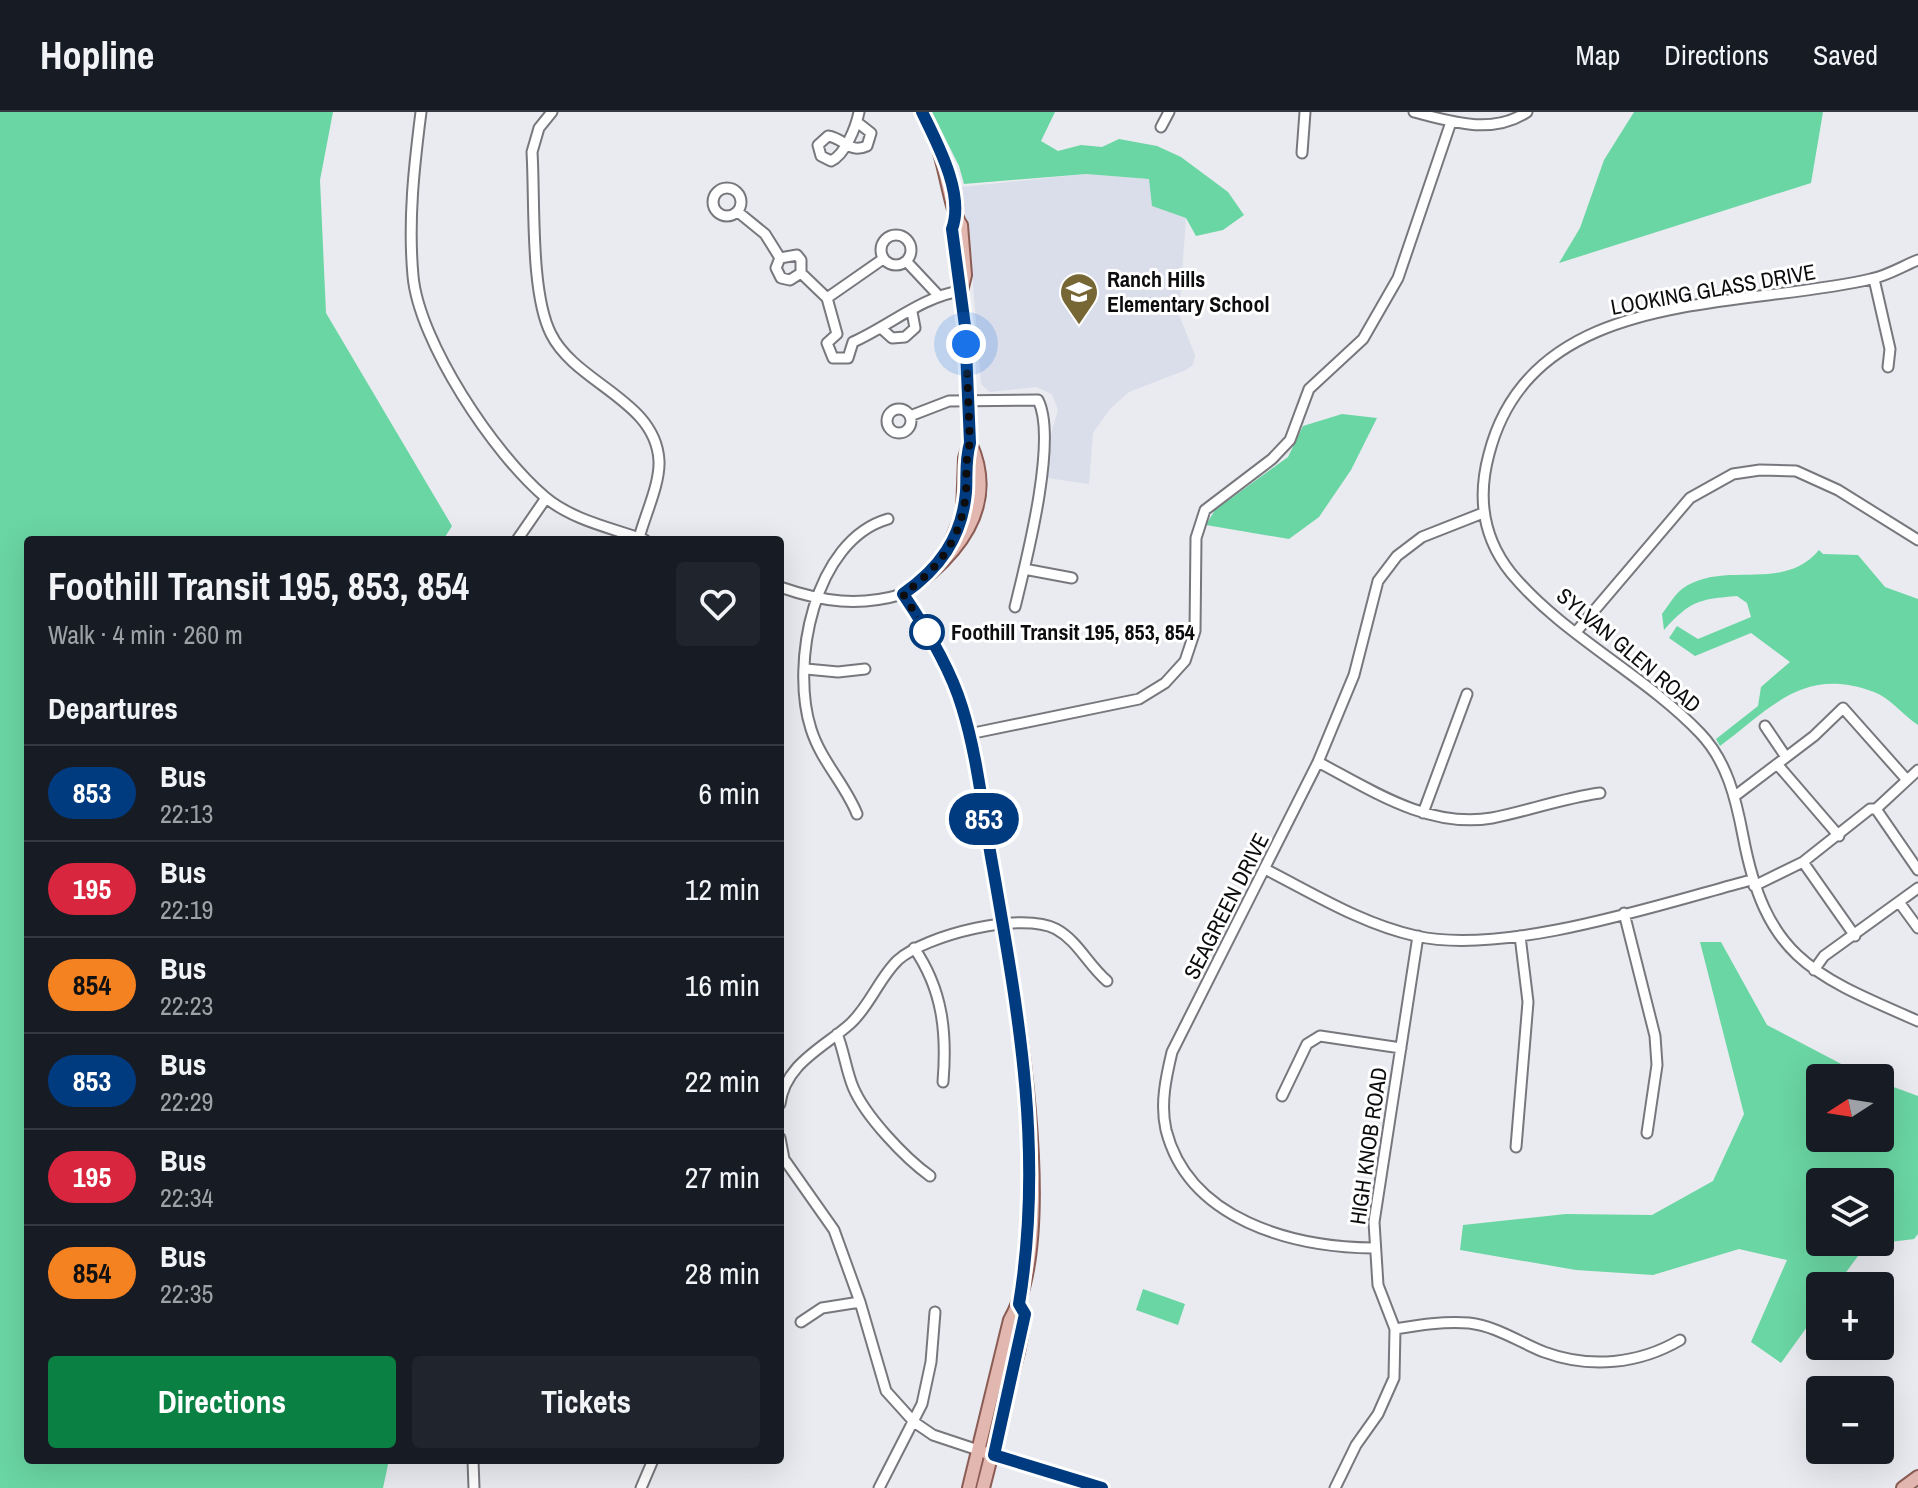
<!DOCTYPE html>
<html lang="en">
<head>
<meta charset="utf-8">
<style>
	body { margin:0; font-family:"Archivo Narrow",sans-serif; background:#20242c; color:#f1f3f6; height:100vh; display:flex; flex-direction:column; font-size:30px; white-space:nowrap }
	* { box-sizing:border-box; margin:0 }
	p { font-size:26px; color:#9ea1a6 }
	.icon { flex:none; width:44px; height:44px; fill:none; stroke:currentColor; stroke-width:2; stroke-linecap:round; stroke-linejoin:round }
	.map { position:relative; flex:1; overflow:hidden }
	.details { position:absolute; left:24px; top:424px; width:760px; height:928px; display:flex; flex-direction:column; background:#171b24; border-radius:8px; box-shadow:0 8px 32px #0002 }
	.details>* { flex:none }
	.badge { padding:0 16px; border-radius:26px; font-size:28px; line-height:52px }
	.needle { width:52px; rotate:258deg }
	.tools { position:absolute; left:1806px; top:952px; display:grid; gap:16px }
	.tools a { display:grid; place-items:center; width:88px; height:88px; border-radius:8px; background:#171b24; box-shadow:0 8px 32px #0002; font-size:40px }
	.you { position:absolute; width:40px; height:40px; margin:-20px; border:6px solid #fff; border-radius:50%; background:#1a73e8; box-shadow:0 0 0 12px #1a73e833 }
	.map>.badge { position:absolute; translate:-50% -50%; box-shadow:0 0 0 4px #fff }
	h2 { padding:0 24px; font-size:30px; line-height:72px }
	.round { display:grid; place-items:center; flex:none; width:84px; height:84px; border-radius:8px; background:#20242c }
	.summary { display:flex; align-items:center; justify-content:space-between; height:136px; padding:0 24px }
	h1 { font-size:38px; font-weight:700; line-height:60px }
	.action { display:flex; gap:16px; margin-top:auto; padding:16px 24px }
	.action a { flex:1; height:92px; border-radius:8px; background:#0b8043; color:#fff; font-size:32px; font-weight:700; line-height:92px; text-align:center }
	.action a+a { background:#20242c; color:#f1f3f6 }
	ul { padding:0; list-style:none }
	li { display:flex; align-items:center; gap:24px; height:96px; padding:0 24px; border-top:2px solid #363941 }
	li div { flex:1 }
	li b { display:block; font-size:30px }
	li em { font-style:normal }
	li .badge { min-width:88px; font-weight:700; text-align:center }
	header { display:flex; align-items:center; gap:48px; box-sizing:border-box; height:112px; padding:0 40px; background:#171b24; border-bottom:2px solid #363941 }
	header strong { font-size:38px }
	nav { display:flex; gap:44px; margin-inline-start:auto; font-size:28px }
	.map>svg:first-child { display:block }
</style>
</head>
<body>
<header>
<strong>Hopline</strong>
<nav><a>Map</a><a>Directions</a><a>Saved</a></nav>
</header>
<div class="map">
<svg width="1918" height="1376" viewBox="0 0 1918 1376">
	<rect width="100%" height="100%" fill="#e9ebf0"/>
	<path fill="#dadeea" d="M1086,62L1150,67L1153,94L1186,106L1179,203L1195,243L1193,253L1186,258L1129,280L1110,297L1093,321L1089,372L1047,366L1050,326L1058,298L1052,282L1036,275L990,280L981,272L969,123L960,75Z"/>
	<path fill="#6ad6a3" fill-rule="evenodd" d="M0,0H333L320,68L326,201L452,414L443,428H28V1348H389L383,1376H0Z
		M932,0H1055L1041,29L1058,39L1081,33L1102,35L1119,27L1157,34L1181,45L1228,80L1244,103L1223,118L1196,124L1186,106L1152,94L1149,67L1086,62L964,72L959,54Z
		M1634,0H1823L1811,71L1559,151L1580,116L1604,48Z
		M1342,302L1377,306L1351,358L1319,405L1289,427L1206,413L1215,398L1288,345L1303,314Z
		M1819,438L1823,442L1858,443L1885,475L1918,487V613C1904,604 1889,585 1874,580C1804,554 1772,595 1720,634L1716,627L1758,594L1761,575L1790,550L1751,521L1695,544L1669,526L1677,514L1698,527L1751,505L1747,491L1737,484C1699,487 1690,489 1664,518L1662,502C1668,494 1675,482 1682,477C1724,447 1782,482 1819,438Z
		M1700,830H1721L1767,913L1868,966H1820V1026H1880V970L1918,984V1122L1914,1127L1866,1133L1836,1174H1820V1197L1781,1251L1751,1230L1787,1148L1739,1137L1653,1163L1576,1158L1460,1138L1463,1113L1566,1102L1652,1103L1713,1069L1744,1002ZM1820,1070H1880V1130H1820Z
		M1143,1177L1185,1192L1178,1213L1136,1198Z"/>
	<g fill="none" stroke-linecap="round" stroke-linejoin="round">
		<defs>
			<path id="minor" d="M421,0C414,55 408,108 413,164C419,230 494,342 545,385C572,408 612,416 645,428
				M552,0L539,16L532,40C535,88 530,181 551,222C576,272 656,288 659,349C660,372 645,403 639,426
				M1414,0C1452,10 1492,23 1527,0
				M857,10L871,21L867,34C849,42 844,26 828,24L818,33L821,44L831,49C845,43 856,15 859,0
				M1161,15L1169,0
				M1302,41L1305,0
				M713 90a14 14 0 1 1 28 0a14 14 0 1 1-28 0Z
				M738,100L765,122L780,146L776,156L781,166L790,168L801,161
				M881 138a15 15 0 1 1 30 0a15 15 0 1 1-30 0Z
				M780,146L797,143L801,148V161
				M1918,148C1903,154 1887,164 1871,167C1739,198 1532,174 1489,342C1477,386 1483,426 1511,461C1562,523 1645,563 1700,621C1727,649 1736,687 1743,724C1766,846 1812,863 1918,909
				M907,150L937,182
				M801,161L827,186L837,222
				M1874,167L1890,237L1888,255
				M827,186L883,147
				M882,217L892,226L905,225L915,216L912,200
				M837,222L827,231L833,246H848L853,230
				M853,230C889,214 923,184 961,179
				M887 309a12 12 0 1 1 24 0a12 12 0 1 1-24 0Z
				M910,304L949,289L1038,288C1058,327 1026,450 1015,495
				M517,428L546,386
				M1024,457L1072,466
				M780,475C823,490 859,495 903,482
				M1576,520L1690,386L1733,362L1760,358L1796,359L1838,378L1918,428
				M806,557L838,560L865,557
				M1765,614L1786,645
				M969,622L1139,587L1165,571L1185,549L1195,519L1196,426L1205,398L1272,347L1290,328L1309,277L1363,227L1398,166L1451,10
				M1318,650C1371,678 1429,717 1492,706C1528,699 1563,686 1600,681
				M1777,652L1839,724
				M1918,658L1876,697L1918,758
				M1735,684L1814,624L1843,596L1907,668
				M1423,701L1467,582
				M857,702C845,672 821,649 811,617C790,552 814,428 888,407
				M1803,750L1855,824
				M1265,757C1314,782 1362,812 1416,824C1506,844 1661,792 1751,768
				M1754,774L1803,750L1870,697H1876
				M1899,790L1918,816
				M1624,801L1655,924L1657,953L1647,1021
				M914,836C943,878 947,921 943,970
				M1814,858L1824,844L1918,776
				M837,922C844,939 846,958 853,975C865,1004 905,1046 930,1064
				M1282,984L1307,932L1320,924L1401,936
				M780,992C785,952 823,936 850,912C870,894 879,866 898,848C926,823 1022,799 1056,817C1078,829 1088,853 1107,869
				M780,1026L784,1047L834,1118L860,1190L886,1279L914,1310L933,1323L981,1339
				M1516,1035L1528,890L1520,824
				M1373,1136C1292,1135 1189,1108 1166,1018C1160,992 1166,965 1172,940L1318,650L1354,563L1378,469L1397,444L1422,425L1483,401
				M801,1210L822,1196L860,1190
				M1395,1217C1419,1213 1444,1209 1469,1211C1496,1214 1519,1230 1544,1240C1590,1257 1639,1252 1680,1228
				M473,1348L474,1376
				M641,1376L653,1348
				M879,1376L922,1292L931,1250L935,1200
				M1335,1376L1356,1333L1378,1302L1394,1266L1395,1217L1378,1173L1374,1110L1418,824"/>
			<path id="major" d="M922,0C927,11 934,23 938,35C945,52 952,103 961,113L965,163L961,179
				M943,449L963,401L965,346L970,331L965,214L952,117L956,107
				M987,1341L1102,1376
				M969,1376L1010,1208C1064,1117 1008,842 989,737C981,690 977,639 962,594C950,554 926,516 903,482C954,447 1000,397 970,331
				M983,1376L1018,1240L1025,1202L1019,1192
				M1903,1376L1918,1365"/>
		</defs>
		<use href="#minor" stroke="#77787d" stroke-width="13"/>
		<use href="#major" stroke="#8b5c54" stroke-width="16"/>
		<use href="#minor" stroke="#fff" stroke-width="9"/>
		<use href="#major" stroke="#e2b7af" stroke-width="12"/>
	</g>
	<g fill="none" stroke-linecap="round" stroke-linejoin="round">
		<defs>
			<path id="line" d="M922,0C937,31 965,82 952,117L965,214L970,331C965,348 967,363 966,380C962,426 939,457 903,482C926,516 950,555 962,595C978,646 983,703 993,756C1019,905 1044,1041 1019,1192L1025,1202L994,1343L1102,1376"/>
		</defs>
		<use href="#line" stroke="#fff" stroke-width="18"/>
		<use href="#line" stroke="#003b80" stroke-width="12"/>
		<path stroke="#0d0d0f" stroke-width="8" stroke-dasharray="0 14.4" d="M927,520L903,482C939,457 962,426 966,380C967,363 965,348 970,331L966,232"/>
	</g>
	<defs>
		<symbol id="school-pin" viewBox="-11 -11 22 30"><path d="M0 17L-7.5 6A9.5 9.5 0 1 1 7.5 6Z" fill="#776735" stroke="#fff"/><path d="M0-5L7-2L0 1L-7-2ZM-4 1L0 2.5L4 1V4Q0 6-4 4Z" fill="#fff"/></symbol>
	</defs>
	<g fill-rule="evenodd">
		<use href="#school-pin" x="1057" y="158" width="44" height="60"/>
	</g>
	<circle fill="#fff" stroke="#003b80" stroke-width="4" cx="927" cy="520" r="16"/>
	<g text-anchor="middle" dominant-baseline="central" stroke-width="6" stroke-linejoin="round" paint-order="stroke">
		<g font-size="22" font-weight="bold" fill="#0d0d0f" stroke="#fff" text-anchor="start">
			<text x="1107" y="167">Ranch Hills<tspan x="1107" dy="25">Elementary School</tspan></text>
		</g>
		<g font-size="22" fill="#0d0d0f" stroke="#fff">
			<text transform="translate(1713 177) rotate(-10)">LOOKING GLASS DRIVE</text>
			<text transform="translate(1629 538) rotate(40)">SYLVAN GLEN ROAD</text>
			<text transform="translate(1226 794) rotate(-63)">SEAGREEN DRIVE</text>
			<text transform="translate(1368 1034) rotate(-82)">HIGH KNOB ROAD</text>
		</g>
		<g font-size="22" font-weight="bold" fill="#0d0d0f" stroke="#fff" text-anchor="start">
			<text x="951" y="520">Foothill Transit 195, 853, 854</text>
		</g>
	</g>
</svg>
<div class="tools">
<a><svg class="needle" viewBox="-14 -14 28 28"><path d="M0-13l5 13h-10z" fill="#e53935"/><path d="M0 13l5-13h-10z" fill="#9ea1a6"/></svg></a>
<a><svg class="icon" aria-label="layers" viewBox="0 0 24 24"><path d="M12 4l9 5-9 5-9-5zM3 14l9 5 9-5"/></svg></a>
<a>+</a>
<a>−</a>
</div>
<div class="you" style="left:966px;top:232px"></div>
<b class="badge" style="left:984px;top:707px;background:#003b80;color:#fff">853</b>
<section class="details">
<div class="summary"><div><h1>Foothill Transit 195, 853, 854</h1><p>Walk · 4 min · 260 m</p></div><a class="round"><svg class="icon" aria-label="heart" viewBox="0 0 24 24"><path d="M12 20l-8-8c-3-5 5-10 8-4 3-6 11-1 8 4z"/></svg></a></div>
<h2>Departures</h2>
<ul>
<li><span class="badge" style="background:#003b80;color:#fff">853</span><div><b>Bus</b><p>22:13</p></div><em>6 min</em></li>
<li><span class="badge" style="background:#d7263d;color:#fff">195</span><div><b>Bus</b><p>22:19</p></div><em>12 min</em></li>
<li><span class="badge" style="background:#f58220;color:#111">854</span><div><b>Bus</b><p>22:23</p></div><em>16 min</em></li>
<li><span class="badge" style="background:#003b80;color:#fff">853</span><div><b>Bus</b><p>22:29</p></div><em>22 min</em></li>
<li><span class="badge" style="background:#d7263d;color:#fff">195</span><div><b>Bus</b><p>22:34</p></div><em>27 min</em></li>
<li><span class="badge" style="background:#f58220;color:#111">854</span><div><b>Bus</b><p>22:35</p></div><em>28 min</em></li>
</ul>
<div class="action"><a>Directions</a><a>Tickets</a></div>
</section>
</div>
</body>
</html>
